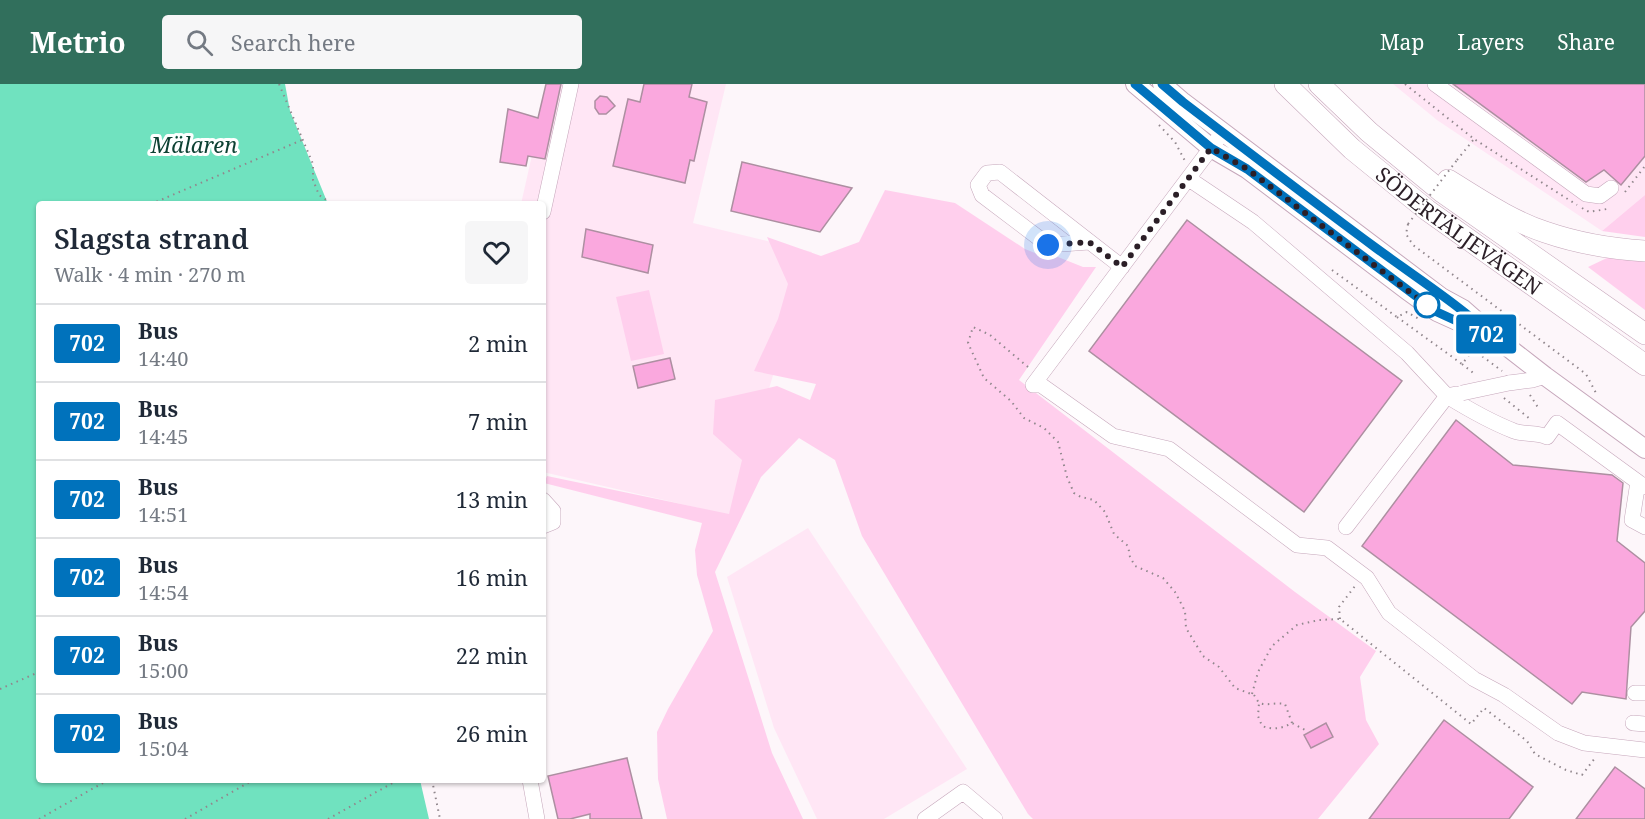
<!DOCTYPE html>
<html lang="en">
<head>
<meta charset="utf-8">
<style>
	body { margin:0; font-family:"Noto Serif",serif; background:#f6f6f7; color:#1f2937; height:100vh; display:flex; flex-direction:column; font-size:22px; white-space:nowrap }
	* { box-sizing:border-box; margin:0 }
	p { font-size:20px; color:#747a83 }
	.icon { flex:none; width:33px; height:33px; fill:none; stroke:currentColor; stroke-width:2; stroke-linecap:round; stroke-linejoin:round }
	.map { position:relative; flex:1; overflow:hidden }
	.side { position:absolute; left:36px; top:117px; width:510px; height:582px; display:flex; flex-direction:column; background:#fff; border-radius:6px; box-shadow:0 2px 4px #0004 }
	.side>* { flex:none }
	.badge { padding:0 12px; border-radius:4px; font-size:21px; line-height:39px }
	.you { position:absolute; width:30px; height:30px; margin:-15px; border:4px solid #fff; border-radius:50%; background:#1a73e8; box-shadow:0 0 0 9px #1a73e833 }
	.map>.badge { position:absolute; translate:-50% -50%; box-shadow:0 0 0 3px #fff }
	.round { display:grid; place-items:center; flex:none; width:63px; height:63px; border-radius:6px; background:#f6f6f7 }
	.headline { display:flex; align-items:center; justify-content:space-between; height:102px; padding:0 18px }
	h1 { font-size:28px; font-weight:600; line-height:45px }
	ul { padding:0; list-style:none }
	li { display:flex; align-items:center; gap:18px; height:78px; padding:0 18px; border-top:2px solid #e0e1e3 }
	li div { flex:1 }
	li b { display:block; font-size:22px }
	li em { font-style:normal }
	li .badge { min-width:66px; font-weight:700; text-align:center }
	header { display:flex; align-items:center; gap:36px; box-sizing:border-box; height:84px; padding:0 30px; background:#316f5c; color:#fff }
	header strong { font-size:28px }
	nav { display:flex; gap:33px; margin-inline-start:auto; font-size:21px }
	.search { width:420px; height:54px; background:#f6f6f7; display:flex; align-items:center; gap:15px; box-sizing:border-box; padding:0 21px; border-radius:6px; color:#747a83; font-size:22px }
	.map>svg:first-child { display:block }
</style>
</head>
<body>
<header>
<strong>Metrio</strong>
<div class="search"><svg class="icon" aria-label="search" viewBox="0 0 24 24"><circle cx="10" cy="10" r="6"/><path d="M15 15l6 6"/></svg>Search here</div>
<nav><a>Map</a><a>Layers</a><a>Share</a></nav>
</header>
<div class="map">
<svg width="1645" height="735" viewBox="0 0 1645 735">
	<rect width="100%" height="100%" fill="#fdf6fa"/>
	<path fill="#ffe6f5" d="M548,0H726L693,139L812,168L729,431L543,388V120H521Z
		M1393,0H1645V111L1602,147L1437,36Z
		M808,444L967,685L884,735H817L774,644L727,493Z"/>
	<path fill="#ffcfed" d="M885,106L955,119L1025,165L1040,171H1053L1083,183H1096L1019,296L1295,508L1376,567L1360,593L1366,636L1379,660L1318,735H1033L1028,730L862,452L835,376L799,354L761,393L715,488L772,669L803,735H667L658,695L657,648L668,625L713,547L697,491L695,466L702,439L544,399L547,392L729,430L742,376L713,350L715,316L777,302L810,316L816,300L754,287L778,235L788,200L767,153L821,172L859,158Z
		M1645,111V153L1602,147Z
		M1609,173L1645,177V226L1588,183Z
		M649,206L664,270L631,277L616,213Z"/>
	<path fill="#70e2bf" d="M0,0H285L290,27L328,120H39V696H420L429,735H0Z"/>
	<path fill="#faa8de" stroke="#ad8fa1" stroke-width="1.5" d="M546,0H561L545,75L528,72L526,82L500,78L508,25L538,34Z
		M644,0H692L689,13L707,18L694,77L690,76L685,99L613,82L628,15L640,18Z
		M1453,0H1645V72L1621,101L1604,86L1586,98Z
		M600,12L607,13L615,22L606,30H599L595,24V17Z
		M742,78L852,104L820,148L731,127Z
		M1187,136L1402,297L1304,428L1089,267Z
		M586,145L653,161L648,189L582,173Z
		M670,274L675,295L638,304L633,282Z
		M1456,336L1513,381L1612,391L1623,399L1617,457L1645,479V527L1631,543L1626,615L1582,608L1572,620L1362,462Z
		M1444,636L1533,703L1509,735H1369Z
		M1326,639L1333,653L1311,664L1304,651Z
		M627,674L642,735H590V730L570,735H558L548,692Z
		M1615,683L1645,705V735H1576Z"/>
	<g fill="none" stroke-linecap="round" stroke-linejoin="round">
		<defs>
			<path id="minor" d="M1435,0L1586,110L1600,112L1611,104
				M1223,48L1033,301H1041L1113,352L1169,365L1297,461L1327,464L1367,494L1389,529L1474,595L1504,611L1558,649L1584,659L1645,666
				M1189,95L1253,138L1407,269L1447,312L1456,310
				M543,128L571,0
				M1089,158L1048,161L982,111L978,101L987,89L1000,88L1122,183
				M1509,299L1532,296L1545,292
				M1645,403L1638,398L1632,436L1645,443
				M543,416L553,427V438L543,442
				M1346,443L1447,312C1468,325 1491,338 1514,347C1525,351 1536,348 1547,353L1557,339L1638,398
				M1635,609H1645
				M1633,639L1645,640
				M530,696L537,735
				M925,735L963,708L995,735"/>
			<path id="major" d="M1135,0L1211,64L1247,85L1408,207L1437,228L1481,248
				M1162,0L1183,18L1441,213L1463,225L1496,254L1545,292L1645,365"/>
			<g id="highway">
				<path id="s1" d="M1285,0L1352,65L1427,126L1645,281"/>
				<path d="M1319,0L1369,48L1442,108L1645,250"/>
				<path d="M1448,96C1479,115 1511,137 1545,148C1577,159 1612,165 1645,167"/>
			</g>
		</defs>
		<use href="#minor" stroke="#c6a7bb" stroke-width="16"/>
		<use href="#major" stroke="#c6a7bb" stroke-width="20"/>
		<use href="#highway" stroke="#c6a7bb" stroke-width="22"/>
		<path stroke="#91878d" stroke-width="2" stroke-dasharray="1.5 4.5" stroke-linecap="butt" d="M279,0L313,80V96L319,111L332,120
			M1405,0L1474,55L1577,121
			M1159,41L1175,58L1185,77
			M1457,76L1474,55
			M1625,108L1645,82
			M151,120L302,56
			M1582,124L1589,128L1607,125
			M1408,140L1406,150L1413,161L1586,290L1597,311
			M1332,186L1397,233L1407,228L1421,236
			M1397,233L1462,280L1470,270
			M1463,258L1502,287
			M1462,280L1476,291
			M1028,283L990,251L973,243L968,259L984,294L1011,317L1024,334L1044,344L1058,358L1067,393L1074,409L1081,413L1094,416L1105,428L1114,450L1128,462L1130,473L1135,482L1163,494L1175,508L1185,527L1186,544L1203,572L1219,583L1235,604L1254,611L1259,619
			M1530,311L1539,325
			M1504,314L1530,335
			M1340,535L1339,523L1355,502
			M0,605L39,588
			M1252,610L1258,588L1272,562L1297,541L1319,536L1340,535L1471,640L1484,624L1527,657L1535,670L1566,686L1582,691L1595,674
			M1292,639L1285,620C1276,618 1268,622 1259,619L1258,632L1262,642C1273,646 1281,645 1292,639L1307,647
			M432,696L440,735
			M39,735L108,696
			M185,735L253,696
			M328,735L398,696"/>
		<use href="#minor" stroke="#fff" stroke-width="15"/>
		<use href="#major" stroke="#fff" stroke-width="18"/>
		<use href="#highway" stroke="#fff" stroke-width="21"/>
		<defs>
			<path id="minor-bridge" d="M1462,309L1509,299"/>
		</defs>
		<use href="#minor-bridge" stroke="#c6a7bb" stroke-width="16" stroke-linecap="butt"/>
		<path stroke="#91878d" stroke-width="2" stroke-dasharray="1.5 4.5" stroke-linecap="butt" d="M1408,140L1457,76"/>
		<use href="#minor-bridge" stroke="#fff" stroke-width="15"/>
	</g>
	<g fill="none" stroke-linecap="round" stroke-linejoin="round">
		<defs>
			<path id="line" d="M1135,0L1211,64L1247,85L1437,228L1496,255C1459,221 1417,194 1376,164C1311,116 1247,67 1183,18L1162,0"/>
		</defs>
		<use href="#line" stroke="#fff" stroke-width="14"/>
		<use href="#line" stroke="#0072bc" stroke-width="9"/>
		<path stroke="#2b1f27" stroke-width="6" stroke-dasharray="0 10.8" d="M1048,161L1089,158L1122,183L1211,64L1247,85L1427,221"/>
	</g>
	<circle fill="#fff" stroke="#0072bc" stroke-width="3" cx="1427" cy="221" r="12"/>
	<g text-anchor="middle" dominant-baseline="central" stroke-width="6" stroke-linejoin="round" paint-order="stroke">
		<g font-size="21" fill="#2b1f27" stroke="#fff">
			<text stroke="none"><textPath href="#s1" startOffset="228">SÖDERTÄLJEVÄGEN</textPath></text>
		</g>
		<g font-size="22" font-style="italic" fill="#0e4234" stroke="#fff">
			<text x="194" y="60">Mälaren</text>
		</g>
	</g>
</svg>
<div class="you" style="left:1048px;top:161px"></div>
<b class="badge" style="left:1486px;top:250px;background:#0072bc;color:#fff">702</b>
<section class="side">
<div class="headline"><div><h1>Slagsta strand</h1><p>Walk · 4 min · 270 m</p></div><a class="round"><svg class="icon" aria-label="heart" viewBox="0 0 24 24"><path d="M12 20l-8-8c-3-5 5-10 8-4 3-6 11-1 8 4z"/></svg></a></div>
<ul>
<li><span class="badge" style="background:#0072bc;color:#fff">702</span><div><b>Bus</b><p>14:40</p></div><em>2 min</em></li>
<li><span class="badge" style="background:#0072bc;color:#fff">702</span><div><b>Bus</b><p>14:45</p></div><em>7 min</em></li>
<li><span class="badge" style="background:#0072bc;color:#fff">702</span><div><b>Bus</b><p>14:51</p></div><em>13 min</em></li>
<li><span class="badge" style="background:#0072bc;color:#fff">702</span><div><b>Bus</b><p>14:54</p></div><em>16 min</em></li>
<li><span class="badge" style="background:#0072bc;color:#fff">702</span><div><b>Bus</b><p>15:00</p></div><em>22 min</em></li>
<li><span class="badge" style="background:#0072bc;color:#fff">702</span><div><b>Bus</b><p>15:04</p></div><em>26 min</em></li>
</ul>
</section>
</div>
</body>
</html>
